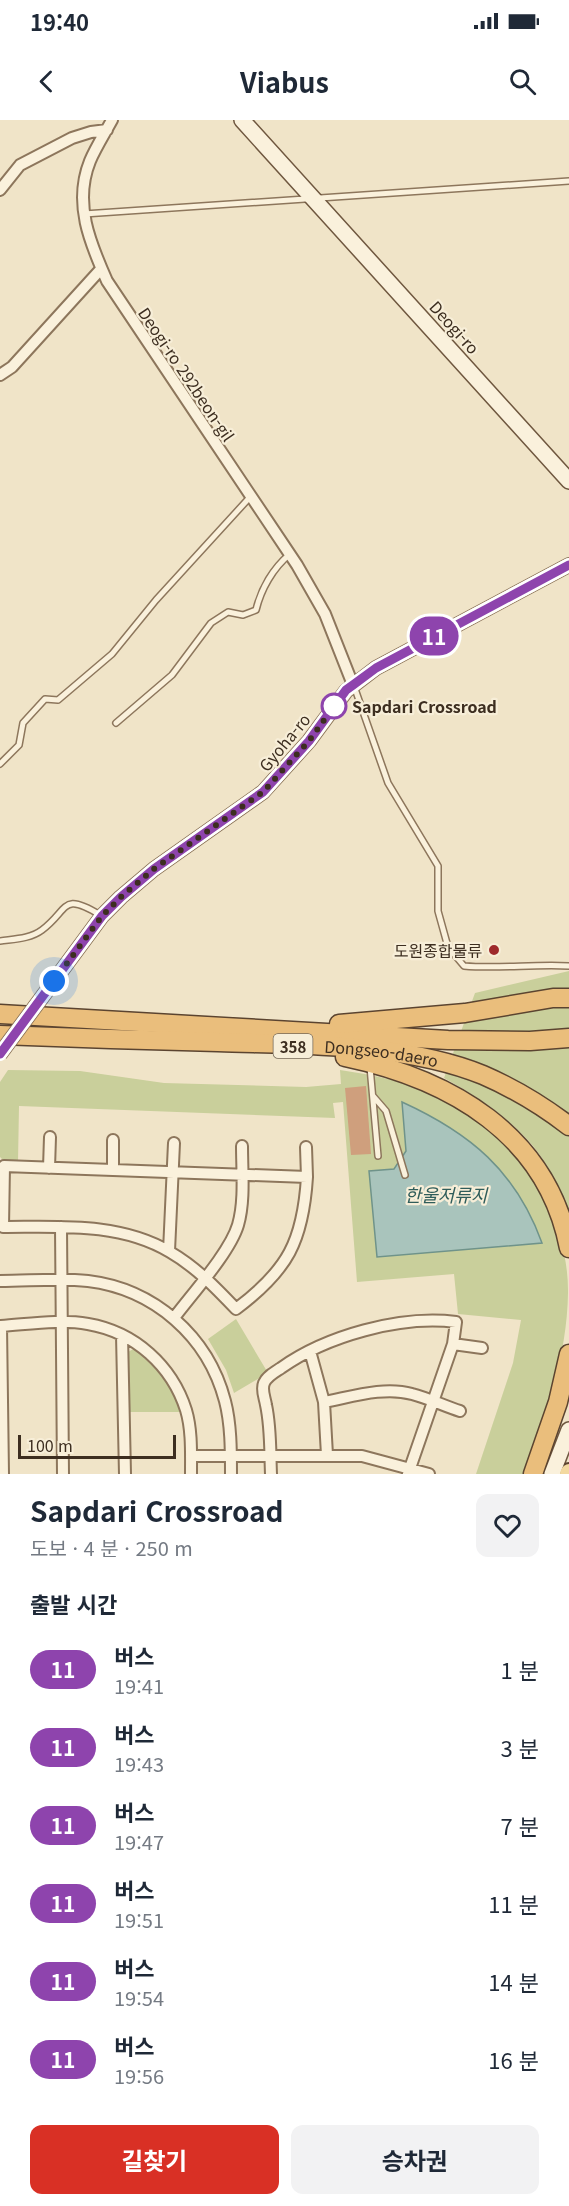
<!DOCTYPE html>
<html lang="ko">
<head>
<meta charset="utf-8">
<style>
	body { margin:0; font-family:Georgia,"Noto Sans KR",serif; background:#f2f2f3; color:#1f2937; height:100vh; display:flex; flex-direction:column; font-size:22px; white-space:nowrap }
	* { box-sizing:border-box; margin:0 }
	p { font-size:20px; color:#747a83 }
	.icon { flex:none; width:33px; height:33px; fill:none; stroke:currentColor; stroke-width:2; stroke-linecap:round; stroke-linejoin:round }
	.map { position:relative; height:1354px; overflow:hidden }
	.sheet { display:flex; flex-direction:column; background:#fff; flex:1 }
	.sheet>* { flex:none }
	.badge { padding:0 12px; border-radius:20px; font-size:21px; line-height:39px }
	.scale { position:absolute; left:18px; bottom:15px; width:158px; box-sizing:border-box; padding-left:6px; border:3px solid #3d2e20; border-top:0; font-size:16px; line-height:21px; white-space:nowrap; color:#3d2e20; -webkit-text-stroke:4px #f7eed8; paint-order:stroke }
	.you { position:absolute; width:30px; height:30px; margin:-15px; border:4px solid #fff; border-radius:50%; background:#1a73e8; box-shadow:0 0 0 9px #1a73e833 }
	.map>.badge { position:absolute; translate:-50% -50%; box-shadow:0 0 0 3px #fff }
	h2 { padding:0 30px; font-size:22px; line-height:54px }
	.round { display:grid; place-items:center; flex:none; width:63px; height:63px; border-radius:12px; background:#f2f2f3 }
	.headline { display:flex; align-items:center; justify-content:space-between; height:102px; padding:0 30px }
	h1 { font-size:28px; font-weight:700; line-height:45px }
	.primary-button { display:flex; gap:12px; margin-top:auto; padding:12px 30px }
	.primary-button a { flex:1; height:69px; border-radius:12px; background:#d93025; color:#fff; font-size:24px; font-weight:700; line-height:69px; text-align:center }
	.primary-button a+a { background:#f2f2f3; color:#1f2937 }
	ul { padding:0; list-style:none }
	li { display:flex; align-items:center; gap:18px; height:78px; padding:0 30px }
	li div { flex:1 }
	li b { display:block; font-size:22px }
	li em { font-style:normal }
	li .badge { min-width:66px; font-weight:700; text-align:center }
	.status { display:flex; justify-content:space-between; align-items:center; height:42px; padding:0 30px; background:#fff; direction:ltr }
	.status svg { height:16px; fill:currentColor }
	header { display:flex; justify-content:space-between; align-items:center; height:78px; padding:0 30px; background:#fff; font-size:27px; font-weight:700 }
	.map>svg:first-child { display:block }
</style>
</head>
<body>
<div class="status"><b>19:40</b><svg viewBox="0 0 49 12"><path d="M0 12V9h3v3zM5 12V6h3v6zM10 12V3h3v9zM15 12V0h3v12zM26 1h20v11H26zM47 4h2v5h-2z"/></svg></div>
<header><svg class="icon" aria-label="back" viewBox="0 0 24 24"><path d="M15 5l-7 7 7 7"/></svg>Viabus<svg class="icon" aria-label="search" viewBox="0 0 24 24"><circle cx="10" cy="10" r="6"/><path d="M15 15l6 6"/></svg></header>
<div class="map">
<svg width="569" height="1354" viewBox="0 0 569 1354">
	<rect width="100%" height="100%" fill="#f0e4c8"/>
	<path fill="#c9cf9b" d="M569,851V1092C559,1070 549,1045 533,1026C508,997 477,976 444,958L475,873Z
		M8,950L80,951L164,963L306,967L341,964L340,950C373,955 406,961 436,976C510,1011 569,1089 568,1173C567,1236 546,1295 527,1354H476L513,1243L521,1200L458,1194L454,1154L357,1162L343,982L333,983L335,998L19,986L18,1042H5L0,1037V962Z
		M236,1199L268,1253L234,1273L226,1250L208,1219Z
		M135,1228C157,1244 172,1266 180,1292H130L128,1232Z"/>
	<path fill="#a9c4bc" stroke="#6f938a" stroke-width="1.5" d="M402,982C470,1013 516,1051 542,1123L377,1137L369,1051L394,1049L406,1031Z"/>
	<path fill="#cf9f7d" d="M366,966L371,1034L351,1035L345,968Z"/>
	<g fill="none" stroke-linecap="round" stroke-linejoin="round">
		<defs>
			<path id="service" d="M84,94L569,61
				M354,566L388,663L438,746V791L448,827L464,846C499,849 534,844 569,846
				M116,603L172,555L211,503L228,492L243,495L256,490C261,469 273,448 290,434
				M0,644L19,625L23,603L45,579L58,580L112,534L156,480L251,376
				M0,821C14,819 30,819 42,810C69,790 61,771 100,795
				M370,947L378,1036
				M373,976L386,991L405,1055"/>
			<path id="minor" d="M112,0C105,13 96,27 90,41C73,83 90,123 107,161L297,445L325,494L353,565
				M0,70L20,45L72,18L91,12L107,10
				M0,255L12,247L101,149
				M306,1027L307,1057
				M4,1046L307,1057C303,1121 288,1150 236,1189C216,1168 196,1147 170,1132C120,1102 59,1107 3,1107Z
				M49,1048L50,1017
				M113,1050V1020
				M61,1107L63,1354
				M169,1131L174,1023
				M0,1161C29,1161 59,1158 88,1161C154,1169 208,1216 225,1281C231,1304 231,1330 231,1354
				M174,1198C192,1174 230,1132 238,1105C245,1081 242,1051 242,1026
				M122,1215L125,1354
				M453,1224L482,1228
				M310,1231L324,1282L327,1335
				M324,1282C351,1277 384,1266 412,1274C428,1278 444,1286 460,1291
				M191,1336H362L429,1354
				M3,1354L1,1206C30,1204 60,1199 88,1204C135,1212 172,1246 186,1290C192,1310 191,1333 191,1354
				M271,1354C270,1331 271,1308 266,1285C265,1278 261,1270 264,1263C267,1256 275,1252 281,1248C326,1216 400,1195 456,1202L453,1224L408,1354"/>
			<path id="tertiary" d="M54,861L102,796L121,777L154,749L263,672L309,621L346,571L376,548L569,445"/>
			<path id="secondary" d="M242,0L569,361
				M552,1354L569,1310"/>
			<path id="primary" d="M568,1354L569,1352"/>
			<g id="trunk">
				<path d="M0,894L448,920L530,921L569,918"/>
				<path d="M339,904L465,893L553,878H569"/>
				<path id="s1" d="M0,915C73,918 145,920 218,922C301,925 405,923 483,955C513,968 543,986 569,1006"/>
				<path d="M345,937C450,959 547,1014 569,1128"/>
				<path d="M533,1354L558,1282L569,1234"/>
			</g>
		</defs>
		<use href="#service" stroke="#8d765c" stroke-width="8"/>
		<use href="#minor" stroke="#8d765c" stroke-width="14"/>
		<use href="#tertiary" stroke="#8d765c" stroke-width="16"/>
		<use href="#secondary" stroke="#6f573f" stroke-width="18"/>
		<use href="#primary" stroke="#5b4430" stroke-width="20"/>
		<use href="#trunk" stroke="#5b4430" stroke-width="21"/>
		<use href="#service" stroke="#faf1dc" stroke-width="5"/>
		<use href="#minor" stroke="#faf1dc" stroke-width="10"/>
		<use href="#tertiary" stroke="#faf1dc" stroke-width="14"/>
		<use href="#secondary" stroke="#faf1dc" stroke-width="15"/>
		<use href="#primary" stroke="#f3d9a0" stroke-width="16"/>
		<use href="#trunk" stroke="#eabe7c" stroke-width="18"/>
		<defs>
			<path id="tertiary-bridge" d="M0,934L54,861"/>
		</defs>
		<use href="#tertiary-bridge" stroke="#8d765c" stroke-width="16" stroke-linecap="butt"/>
		<use href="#tertiary-bridge" stroke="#faf1dc" stroke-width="14"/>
	</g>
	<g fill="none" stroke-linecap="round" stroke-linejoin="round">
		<defs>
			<path id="line" d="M0,934L102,796L121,777L154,749L263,672L309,621L346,570L353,565L376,548L569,445"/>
		</defs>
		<use href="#line" stroke="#fff" stroke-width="14"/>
		<use href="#line" stroke="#8e44ad" stroke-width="9"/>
		<path stroke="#3d2e20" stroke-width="6" stroke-dasharray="0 10.8" d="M54,861L102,796L121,777L154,749L263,672L309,621L335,585L334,586"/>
	</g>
	<circle fill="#fff" stroke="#8e44ad" stroke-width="3" cx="334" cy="586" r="12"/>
	<circle fill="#9e2a2b" stroke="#f7eed8" stroke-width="2" cx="494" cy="830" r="6"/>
	<g text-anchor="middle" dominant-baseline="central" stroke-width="4.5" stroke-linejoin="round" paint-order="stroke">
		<rect fill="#f7eed8" stroke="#756857" stroke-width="1.5" x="273.5" y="914" width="39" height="24" rx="4.5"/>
		<g font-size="15" font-weight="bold" fill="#3d2e20">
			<text x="293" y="926">358</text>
		</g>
		<g font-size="16" fill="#3d2e20" stroke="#f7eed8">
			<text transform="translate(455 207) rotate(48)">Deogi-ro</text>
			<text transform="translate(187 254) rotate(56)">Deogi-ro 292beon-gil</text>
			<text transform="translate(284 622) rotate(-50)">Gyoha-ro</text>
			<text stroke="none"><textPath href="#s1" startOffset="382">Dongseo-daero</textPath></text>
		</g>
		<g font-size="16" font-weight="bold" fill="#3d2e20" stroke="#f7eed8" text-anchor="start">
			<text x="352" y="586">Sapdari Crossroad</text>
		</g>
		<g font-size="16" fill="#3d2e20" stroke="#f7eed8" text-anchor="end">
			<text x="482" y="830">도원종합물류</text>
		</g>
		<g font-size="18" font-style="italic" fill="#2f5d5a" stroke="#f7eed8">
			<text x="446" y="1074">한울저류지</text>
		</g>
	</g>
</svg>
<div class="scale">100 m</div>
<div class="you" style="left:54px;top:861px"></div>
<b class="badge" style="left:434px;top:516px;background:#8e44ad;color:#fff">11</b>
</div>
<section class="sheet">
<div class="headline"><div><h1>Sapdari Crossroad</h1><p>도보 · 4 분 · 250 m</p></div><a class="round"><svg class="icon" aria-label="heart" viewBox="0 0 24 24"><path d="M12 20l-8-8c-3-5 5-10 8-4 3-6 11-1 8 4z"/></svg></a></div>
<h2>출발 시간</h2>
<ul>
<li><span class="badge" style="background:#8e44ad;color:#fff">11</span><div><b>버스</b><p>19:41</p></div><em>1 분</em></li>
<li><span class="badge" style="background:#8e44ad;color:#fff">11</span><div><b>버스</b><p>19:43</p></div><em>3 분</em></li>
<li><span class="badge" style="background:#8e44ad;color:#fff">11</span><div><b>버스</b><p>19:47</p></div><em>7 분</em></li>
<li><span class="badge" style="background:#8e44ad;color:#fff">11</span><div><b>버스</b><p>19:51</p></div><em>11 분</em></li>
<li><span class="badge" style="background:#8e44ad;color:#fff">11</span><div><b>버스</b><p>19:54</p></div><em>14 분</em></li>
<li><span class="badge" style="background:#8e44ad;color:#fff">11</span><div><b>버스</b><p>19:56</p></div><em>16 분</em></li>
</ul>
<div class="primary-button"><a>길찾기</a><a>승차권</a></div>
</section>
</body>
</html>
